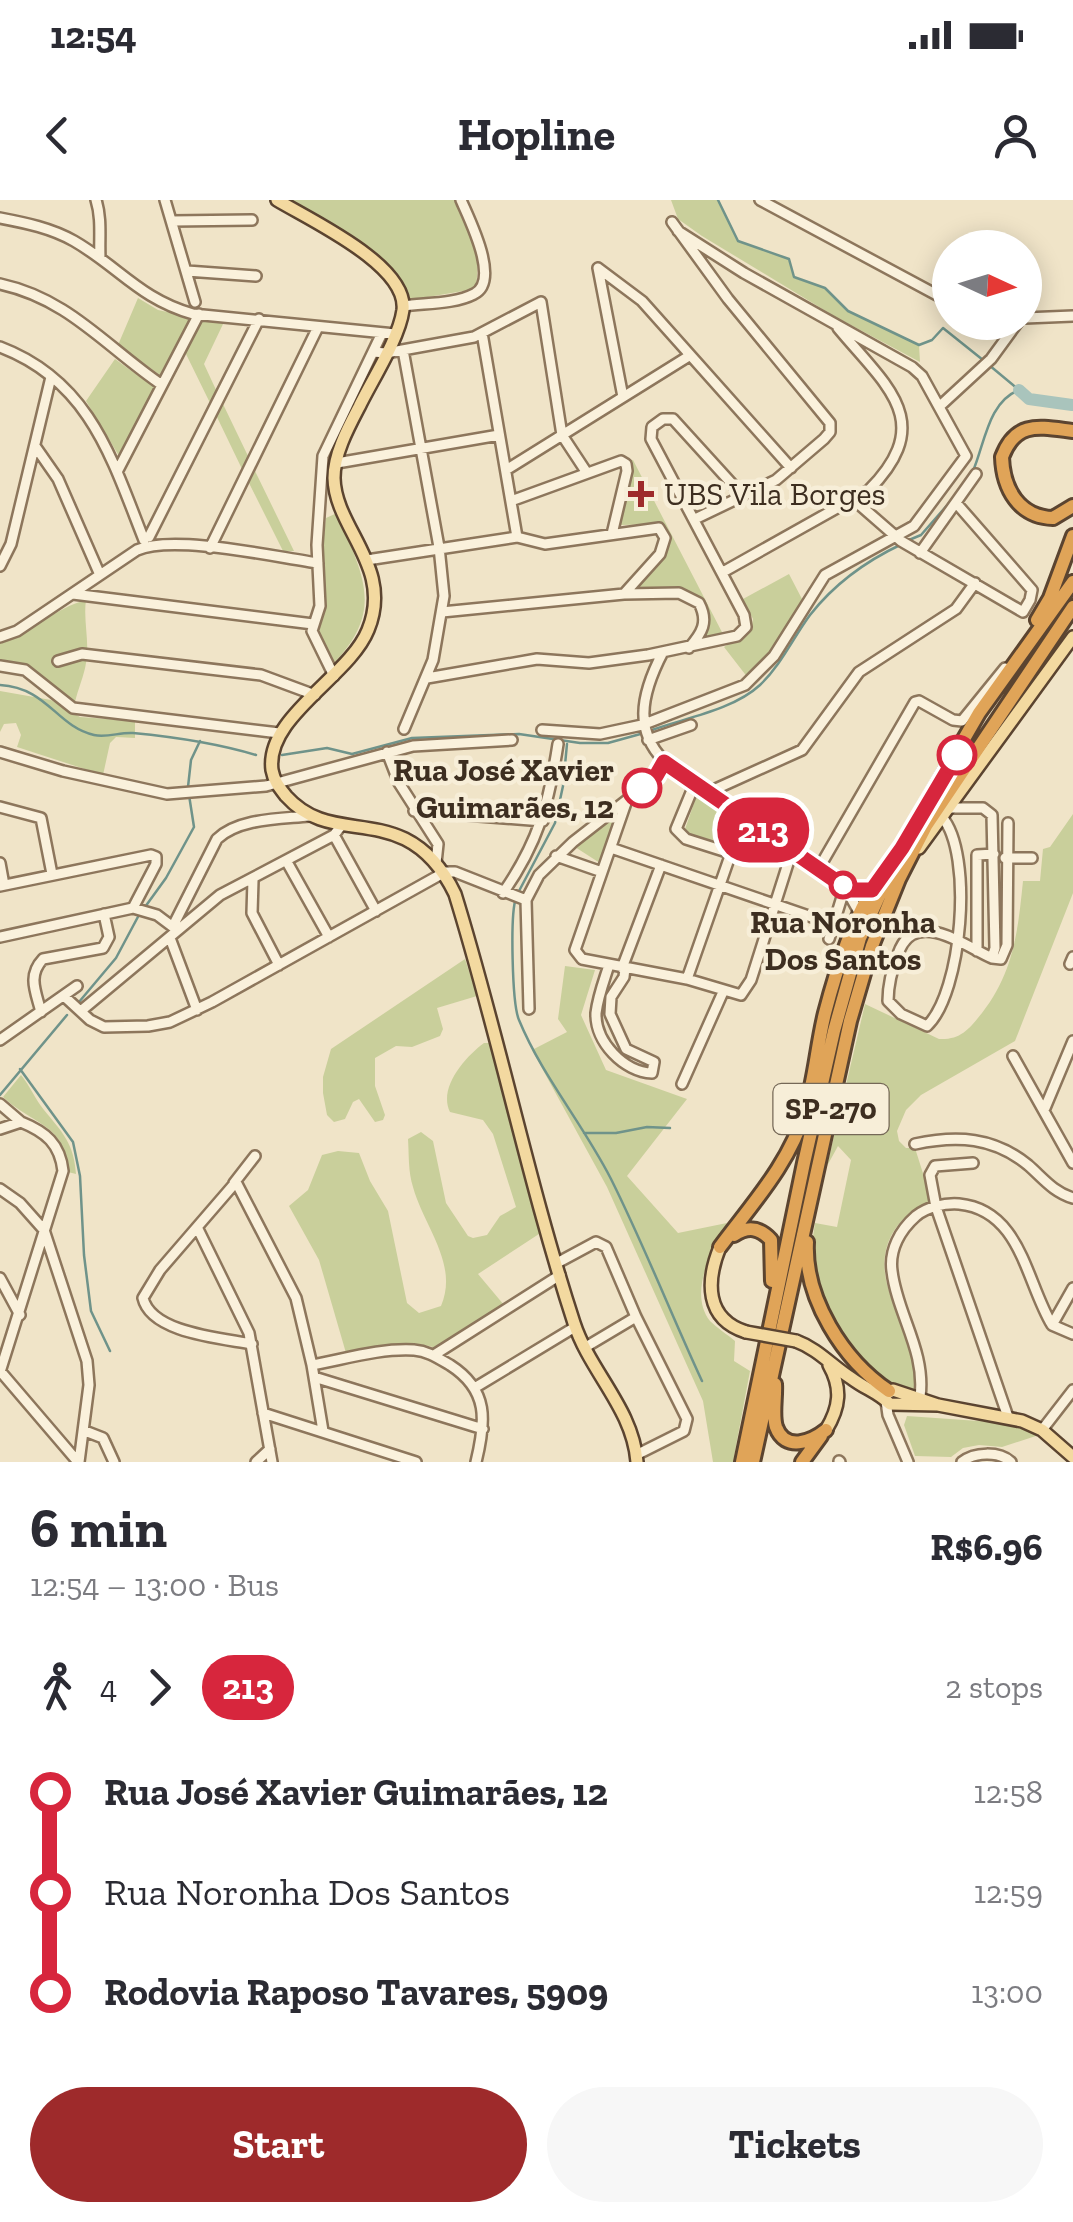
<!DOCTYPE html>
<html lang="en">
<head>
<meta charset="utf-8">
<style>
	body { margin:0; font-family:"Zilla Slab",serif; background:#f7f7f7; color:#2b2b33; height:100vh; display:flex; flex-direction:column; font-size:38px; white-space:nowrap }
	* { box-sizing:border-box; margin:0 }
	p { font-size:32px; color:#7c7c81 }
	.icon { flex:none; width:55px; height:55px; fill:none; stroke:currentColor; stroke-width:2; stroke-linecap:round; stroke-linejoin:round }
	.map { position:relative; height:1262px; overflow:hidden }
	.sheet { display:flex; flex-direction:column; background:#fff; flex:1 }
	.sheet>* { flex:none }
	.badge { padding:0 20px; border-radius:32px; font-size:35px; line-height:65px }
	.needle { width:65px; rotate:94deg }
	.fabs { position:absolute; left:932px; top:30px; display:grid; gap:20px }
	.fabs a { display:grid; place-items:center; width:110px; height:110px; border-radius:50%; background:#fff; box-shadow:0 5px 25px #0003; font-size:50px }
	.map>.badge { position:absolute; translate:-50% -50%; box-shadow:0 0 0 5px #fff }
	.legs { display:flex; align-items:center; gap:15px; height:110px; padding:0 30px; font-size:32px }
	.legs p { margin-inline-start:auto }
	.head { display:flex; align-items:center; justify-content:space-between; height:170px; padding:0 30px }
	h1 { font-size:55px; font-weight:800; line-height:75px }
	.primary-button { display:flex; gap:20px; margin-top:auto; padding:20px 30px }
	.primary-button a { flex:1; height:115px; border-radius:60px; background:#9e2a2b; color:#fff; font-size:40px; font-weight:800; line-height:115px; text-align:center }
	.primary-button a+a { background:#f7f7f7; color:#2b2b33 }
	ul { padding:0 30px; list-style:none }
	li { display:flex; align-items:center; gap:35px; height:100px; font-size:38px }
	li i { display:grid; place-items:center; width:15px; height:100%; margin:0 12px; background:currentColor }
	li i::after { content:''; width:25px; height:25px; margin:-12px; border:8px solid; border-radius:50%; background:#fff }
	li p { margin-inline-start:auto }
	li:first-child i { background:linear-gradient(#0000 50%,currentColor 0) }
	li:last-child i { background:linear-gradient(currentColor 50%,#0000 0) }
	.status { display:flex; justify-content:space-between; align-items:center; height:70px; padding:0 50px; background:#fff; direction:ltr }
	.status svg { height:28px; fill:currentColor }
	header { display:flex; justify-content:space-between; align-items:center; height:130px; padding:0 30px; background:#fff; font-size:45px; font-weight:800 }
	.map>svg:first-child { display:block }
</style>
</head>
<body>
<div class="status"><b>12:54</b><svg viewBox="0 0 49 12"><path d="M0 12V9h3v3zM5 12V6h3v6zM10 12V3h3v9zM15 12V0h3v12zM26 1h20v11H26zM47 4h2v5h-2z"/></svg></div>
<header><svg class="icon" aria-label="back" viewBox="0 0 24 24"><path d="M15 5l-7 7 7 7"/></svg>Hopline<svg class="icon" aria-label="person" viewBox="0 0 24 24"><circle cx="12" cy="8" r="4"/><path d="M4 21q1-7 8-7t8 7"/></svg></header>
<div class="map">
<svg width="1073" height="1262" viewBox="0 0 1073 1262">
	<rect width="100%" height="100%" fill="#f0e4c8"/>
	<path fill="#c9cf9b" d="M282,0H456C470,32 483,53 475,89L410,100L387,66Z
		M671,0H718L738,41L789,59L794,78L825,88L848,111L919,145L920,162L834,116L702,36L678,19Z
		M138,98L158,110L191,117L160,175L118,145Z
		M201,121L224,122L204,164L217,192L211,205L185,152Z
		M115,159L155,188L119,256L86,201Z
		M222,202L248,256L242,269L216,215Z
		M633,260L725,438L703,439C709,429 711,419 706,408C692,380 656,390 630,391L668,340L662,324L620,325L632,271L629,261Z
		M255,271L294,351H283L249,283Z
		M337,313C362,374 386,409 333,464L317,431L326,399L322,350L326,318Z
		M789,374L802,399L774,449L748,478L724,447L751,430L753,419L743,399Z
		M86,400C83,420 90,443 86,463C84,476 78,489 75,502C45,492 42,467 0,459V444C31,433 55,408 86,400Z
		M0,491L51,500L80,517L135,521V538L116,537L110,543L103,575L17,547L21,535L16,523L4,524L0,532Z
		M699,589L740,616L729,649L684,632Z
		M620,611L603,665L575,647Z
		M1073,614V693L1015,841L921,895L906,910L897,931L899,941L906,948H915L932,1002C914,1008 899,1020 891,1036C863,1092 934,1145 914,1192L889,1188L856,1163L818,1097L811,1050L815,1023L837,1027L851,960L838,946L827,966L865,804L939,839C961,840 969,829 982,813C1014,772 1018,730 1023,681H1040L1043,649L1050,647Z
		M465,759L477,796L437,808L443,829L440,836L412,847L396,846L375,858V886L385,915L383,920L375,922L359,899L353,902L345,919L334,922L327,915L323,893V877L331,849Z
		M565,766L595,770L581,815L606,870L687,899L627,976L678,1033L727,1023C712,1049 688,1093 710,1121C717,1128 728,1135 735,1141L734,1161L750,1171L733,1262H713L703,1201L607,987L532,850L567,832L558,819Z
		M484,843H491L542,1032L478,1074L504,1105L436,1148C406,1138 377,1148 346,1153L319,1060L289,1006L308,990L322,955L338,951L359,953L370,981L388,1011L407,1103L419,1113L441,1106C459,1064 424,1027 413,987C408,972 409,954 408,939L421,932L433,941L446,1003L468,1036L473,1038L487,1035L500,1016L516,1007L493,934L483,920L450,912C438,888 465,857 484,843Z
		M21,875C30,886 35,899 44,910C62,932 74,943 76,974L68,972C66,924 33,925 3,897Z
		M907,1216L1007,1223L1039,1235L1002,1247L979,1245L963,1248L951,1257L915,1256L904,1225Z"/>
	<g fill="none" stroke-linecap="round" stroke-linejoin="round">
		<path stroke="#6f938a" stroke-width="2.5" d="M718,0L738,41L789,59L794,77L825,88L848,111L919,145L932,140L943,128L983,160
			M973,271C985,243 988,202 1019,190L989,165
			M909,340L921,335L957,294
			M0,485C48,488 56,526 94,535C107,538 120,532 133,533C175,537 216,543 256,555
			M652,530C685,518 733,510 760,485C781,465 793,438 810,415C835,383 866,361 902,344
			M282,555L327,548L352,554L412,538L519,534L580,543H608L644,533
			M188,587L191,560L200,541
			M519,691L555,623L563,586L567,544
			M516,698C510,714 512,804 519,820C542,876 583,924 611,979C644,1045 671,1114 702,1181
			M145,707L166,678L194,627L189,595
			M79,802L116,758L140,713
			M20,869L73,942L80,976L84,1055L91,1111L110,1151
			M0,895L67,815
			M584,933H616L647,927L670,928"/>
		<path stroke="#a9c4bc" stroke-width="12" d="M1019,190L1029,199L1072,205"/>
		<defs>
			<path id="minor" d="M96,0C102,19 99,38 100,58
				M165,0L195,102
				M760,0L950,102
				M0,18C26,23 51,28 74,41C119,67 140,99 193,114L395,134
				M172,21L252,20
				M672,22L728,99L830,223V232L824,239L776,280L695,319
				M598,68L642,101L791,268
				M598,68L623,197
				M187,71L256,76
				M0,84C69,99 105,146 162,185
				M404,106C425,103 455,104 474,94C501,81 469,19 461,0
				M1025,118L1073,116
				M482,133L517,337
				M0,147C90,181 112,259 144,340
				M403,150L439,347L444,396L433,460L404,529
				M373,152L386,153L474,137L541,102L562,235L587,273
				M940,206L991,159L1018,122
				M35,246L58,279L100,375
				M337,263L499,235
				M118,270L199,114
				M506,270L689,156
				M854,300L901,341L1023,412L1030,400L1032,390L957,304
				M511,301L621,261L626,264L627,271L612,334
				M149,337L259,119
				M517,337L545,344L659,328L665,338L660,354L624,394
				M210,348L318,127
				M920,353L976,274
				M367,360L517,337
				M0,366L11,344L51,177
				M723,372L869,290C937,221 886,186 838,128
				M73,394L313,424
				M442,412L624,394L679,393L699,403C709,422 702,433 689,448
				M0,437L17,431L137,350C174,334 275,357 318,363
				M663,452C641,494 631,535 672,568L845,687L859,712
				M58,461L82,454L261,475L315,495
				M0,466L25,470L73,508L279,533
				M334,476L312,431L320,406L317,345L323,256L381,135
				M427,478L537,459L589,463L648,455L737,436L746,427L744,415L651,239L652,227L663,219H673L743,296
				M542,530L600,534L642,525L745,485L774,456L825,375L914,326L966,256L922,176L912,167L744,73L678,31
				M648,540L691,525
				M0,552L63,571L167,594L266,586L413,546L512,540
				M387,552L399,583L438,644L436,663
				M695,583L676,629L686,639L730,653
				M709,592L802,550L859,472L956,409L975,383
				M627,600L575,750L582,759L687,779L741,795L751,780L792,651
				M0,607L41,618L52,674
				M414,611L543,621
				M942,617C974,654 962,793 927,826L901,814L888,801C888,784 892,769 898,754C914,707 963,745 992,758L995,748L992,615L983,608H949
				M334,635L376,711
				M611,648L832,724
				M556,656L602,672
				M1005,658H1032
				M287,662L329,737
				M0,663L4,685
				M819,668L915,502L919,501L953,520L962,521L1005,468
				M253,680L252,713L279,765
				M0,686L151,655L156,657V664L133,708
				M503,693C538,643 549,603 558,544
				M173,726L217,639C239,618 281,619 309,616
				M0,737L133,708L157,715L173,727
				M170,738L197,810
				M829,739L845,687
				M977,751V655L994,654
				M992,758L1001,759L1007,745L1008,623
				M1070,764L1073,757
				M609,765C604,781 598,796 596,813C595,842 624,872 652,873L654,862L626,849L610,814L611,797L624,777L625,768
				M622,768L661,665
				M687,779L744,616
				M65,797L90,820L104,827L148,826L170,822L212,802L445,672H455L526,700
				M529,809L526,700L539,675L573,642L650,582L664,562
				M82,810L220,695L334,635L341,626
				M41,812C36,792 27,776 43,759L103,748L109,737L104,714
				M0,840L77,786
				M1013,856L1073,963
				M682,884L723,792
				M0,904L21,922
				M1045,908L1073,841
				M0,929L21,922C46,932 60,944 63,971L0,1172
				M915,944C957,935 994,937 1028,965C1043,978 1053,992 1073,998
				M973,963L935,966L930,975L936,1007L1008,1217
				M234,983L255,956
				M0,989L20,1003L44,1030L87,1161L89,1185L79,1262
				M197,1027L249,1133L272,1262
				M557,1063L596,1042L606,1047L636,1117L687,1219L684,1231L636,1255
				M0,1078L20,1115
				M1052,1125L1073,1088
				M252,1144C221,1138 151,1133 143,1098L160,1070L236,982L296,1098L312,1165L323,1231
				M584,1148L636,1117
				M434,1155L560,1075
				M312,1165C345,1159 380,1148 414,1150C428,1151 438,1158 450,1165C489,1190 486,1221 476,1262
				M1,1172L78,1262
				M314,1177L483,1229
				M476,1187L575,1127
				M920,1197C926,1151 897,1114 892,1071C889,1050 900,1030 916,1016C927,1007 944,1003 959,1004C1021,1010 1026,1082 1052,1125L1073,1134
				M886,1201L888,1215L908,1262
				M263,1213L416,1262
				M1042,1230L1073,1190
				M85,1231L103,1238L114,1262
				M839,1261L840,1262
				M256,1262L270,1249
				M962,1262C974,1252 999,1251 1011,1262"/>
			<path id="major" d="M277,0C310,20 408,65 403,110C399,139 372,180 359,207C348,228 334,254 334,278C335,329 394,367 368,430C349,477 265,517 272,570C274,581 279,587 286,596C321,635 363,619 405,639C429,651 444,671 455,694C499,836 528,982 574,1123C590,1172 633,1209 637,1262
				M919,648L1073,437
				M720,1047C706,1081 705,1119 746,1132
				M796,1141C818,1149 832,1166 851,1178C867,1190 876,1191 890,1204L938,1205
				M885,1194L893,1190L938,1205L1022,1221L1042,1230L1073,1257
				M826,1230C840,1207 842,1188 829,1165"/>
			<path id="highway" d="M1073,231C1040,227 1016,220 1002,257C1003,289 1019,317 1053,318L1073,306
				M1037,420L1050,398L1073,336
				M734,1035C748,1026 759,1027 771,1040L772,1081
				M807,1042C804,1098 843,1160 889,1191
				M720,1047C752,1004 790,963 805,911C815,879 817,845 825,813C837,767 853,717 880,678
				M775,1184C776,1197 772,1215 776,1227C785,1252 811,1242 826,1230
				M742,1262L804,963L834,831L860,738L901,648L979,513L1073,382
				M753,1262L850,821L872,746L899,679L926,626L1073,407
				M802,1262L821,1236"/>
		</defs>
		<use href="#minor" stroke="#8d765c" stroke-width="14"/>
		<use href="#major" stroke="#5b4430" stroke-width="16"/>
		<use href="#highway" stroke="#5b4430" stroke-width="18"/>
		<use href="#minor" stroke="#faf1dc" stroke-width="9"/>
		<use href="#major" stroke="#f3d9a0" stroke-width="11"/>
		<use href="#highway" stroke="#e0a458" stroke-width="12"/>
		<defs>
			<path id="major-bridge" d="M746,1132L796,1141"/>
		</defs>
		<use href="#major-bridge" stroke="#5b4430" stroke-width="16" stroke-linecap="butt"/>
		<use href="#major-bridge" stroke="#f3d9a0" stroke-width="11"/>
	</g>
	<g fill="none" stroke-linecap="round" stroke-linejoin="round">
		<defs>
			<path id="line-1" d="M642,588L656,576L664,562L849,690H872L902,648L957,555"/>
		</defs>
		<use href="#line-1" stroke="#fff" stroke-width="22"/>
		<use href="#line-1" stroke="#d7263d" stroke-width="15"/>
	</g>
	<path fill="#9e2a2b" stroke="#f7eed8" stroke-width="4" d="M636 279h10v10h10v10h-10v10h-10v-10h-10v-10h10z"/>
	<g fill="#fff" stroke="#d7263d" stroke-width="5">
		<circle cx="957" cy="555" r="18"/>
		<circle cx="642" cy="588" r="18"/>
		<circle cx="843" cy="685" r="12"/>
	</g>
	<g text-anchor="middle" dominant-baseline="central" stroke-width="9" stroke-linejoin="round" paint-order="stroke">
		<rect fill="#f7eed8" stroke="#756857" stroke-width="2.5" x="773.5" y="884" width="115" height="50" rx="8"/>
		<g font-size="30" font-weight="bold" fill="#3d2e20">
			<text x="831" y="909">SP-270</text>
		</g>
		<g font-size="32" fill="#3d2e20" stroke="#f7eed8" text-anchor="start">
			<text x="664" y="294">UBS Vila Borges</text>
		</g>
		<g font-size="32" font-weight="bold" fill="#3d2e20" stroke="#f7eed8" text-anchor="end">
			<text x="614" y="570">Rua José Xavier<tspan x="614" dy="37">Guimarães, 12</tspan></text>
			<text x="843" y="722" text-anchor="middle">Rua Noronha<tspan x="843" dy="37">Dos Santos</tspan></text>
		</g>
	</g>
</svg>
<div class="fabs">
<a><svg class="needle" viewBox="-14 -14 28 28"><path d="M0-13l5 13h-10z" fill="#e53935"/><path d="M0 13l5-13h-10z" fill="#7c7c81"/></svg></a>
</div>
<b class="badge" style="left:763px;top:630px;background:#d7263d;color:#fff">213</b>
</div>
<section class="sheet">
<div class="head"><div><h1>6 min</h1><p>12:54 – 13:00 · Bus</p></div><b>R$6.96</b></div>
<div class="legs"><svg class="icon" aria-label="walk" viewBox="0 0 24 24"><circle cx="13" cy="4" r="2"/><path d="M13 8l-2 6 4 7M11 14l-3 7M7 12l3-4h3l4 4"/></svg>4<svg class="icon" aria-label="forward" viewBox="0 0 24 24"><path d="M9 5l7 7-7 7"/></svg><b class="badge" style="background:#d7263d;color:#fff">213</b><p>2 stops</p></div>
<ul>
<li><i style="color:#d7263d"></i><b>Rua José Xavier Guimarães, 12</b><p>12:58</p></li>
<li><i style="color:#d7263d"></i><span>Rua Noronha Dos Santos</span><p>12:59</p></li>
<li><i style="color:#d7263d"></i><b>Rodovia Raposo Tavares, 5909</b><p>13:00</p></li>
</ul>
<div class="primary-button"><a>Start</a><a>Tickets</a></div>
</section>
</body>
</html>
